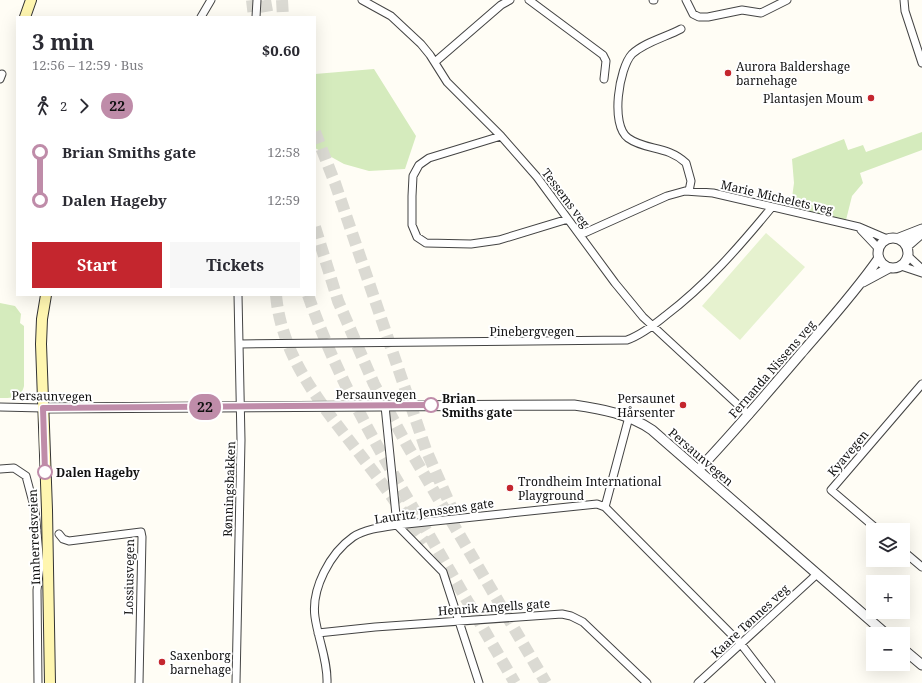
<!DOCTYPE html>
<html lang="en">
<head>
<meta charset="utf-8">
<style>
	body { margin:0; font-family:"Noto Serif",serif; background:#f7f7f7; color:#2b2b33; height:100vh; display:flex; flex-direction:column; font-size:15px; white-space:nowrap }
	* { box-sizing:border-box; margin:0 }
	p { font-size:13px; color:#7c7c81 }
	.icon { flex:none; width:22px; height:22px; fill:none; stroke:currentColor; stroke-width:2; stroke-linecap:round; stroke-linejoin:round }
	.map { position:relative; flex:1; overflow:hidden }
	.details { position:absolute; left:16px; top:16px; width:300px; height:280px; display:flex; flex-direction:column; background:#fff; border-radius:0px; box-shadow:0 4px 16px #0002 }
	.details>* { flex:none }
	.badge { padding:0 8px; border-radius:13px; font-size:14px; line-height:26px }
	.tools { position:absolute; left:866px; top:523px; display:grid; gap:8px }
	.tools a { display:grid; place-items:center; width:44px; height:44px; border-radius:0px; background:#fff; box-shadow:0 4px 16px #0002; font-size:20px }
	.map>.badge { position:absolute; translate:-50% -50%; box-shadow:0 0 0 2px #fff }
	.legs { display:flex; align-items:center; gap:6px; height:44px; padding:0 16px; font-size:13px }
	.legs p { margin-inline-start:auto }
	.overview { display:flex; align-items:center; justify-content:space-between; height:68px; padding:0 16px }
	h1 { font-size:22px; font-weight:700; line-height:30px }
	.primary-button { display:flex; gap:8px; margin-top:auto; padding:8px 16px }
	.primary-button a { flex:1; height:46px; border-radius:0px; background:#c4262e; color:#fff; font-size:16px; font-weight:700; line-height:46px; text-align:center }
	.primary-button a+a { background:#f7f7f7; color:#2b2b33 }
	ul { padding:0 16px; list-style:none }
	li { display:flex; align-items:center; gap:14px; height:48px; font-size:15px }
	li i { display:grid; place-items:center; width:6px; height:100%; margin:0 5px; background:currentColor }
	li i::after { content:''; width:10px; height:10px; margin:-5px; border:3px solid; border-radius:50%; background:#fff }
	li p { margin-inline-start:auto }
	li:first-child i { background:linear-gradient(#0000 50%,currentColor 0) }
	li:last-child i { background:linear-gradient(currentColor 50%,#0000 0) }
	.map>svg:first-child { display:block }
</style>
</head>
<body>
<div class="map">
<svg width="922" height="683" viewBox="0 0 922 683">
	<rect width="100%" height="100%" fill="#fffdf5"/>
	<path fill="#d5ebbd" d="M374,69L416,136L405,169L369,171L344,164L315,148V74Z
		M922,132V150L860,173L863,183L852,196L845,224L790,212L794,183L792,159L844,139L848,150L863,145L866,152Z
		M0,303L15,306L21,314L20,323L24,326V386C21,399 11,398 0,398Z"/>
	<path fill="#e6f2cf" d="M766,233L805,267L740,340L702,306Z"/>
	<g fill="none" stroke-linecap="round" stroke-linejoin="round">
		<path stroke="#dbdad3" stroke-width="12" stroke-dasharray="12 6" stroke-linecap="butt" d="M252,0L254,17
			M265,0L268,17
			M282,0L283,17
			M315,132L335,183L426,450L452,509
			M315,227L338,301L374,384L407,445L546,683
			M276,295C282,360 324,407 362,457C384,485 404,514 425,543
			M308,295C336,376 378,449 422,523C453,576 484,630 515,683"/>
		<defs>
			<path id="minor" d="M362,0L391,16L421,44L430,55L447,82L501,136L537,177L615,283L643,317L749,415
				M529,0L603,55L606,61L604,79
				M653,0H654
				M686,0L693,14L699,17H708L742,10L761,13L787,0
				M904,0L905,11L922,63
				M201,17L211,0
				M256,17L257,0
				M681,29C666,37 645,42 632,54C619,68 610,125 628,138C646,151 667,145 686,163L691,181L689,191
				M435,62L501,5L510,0
				M0,79L2,74
				M501,136L429,158L419,165L413,176L412,196V225L417,237L426,243L471,244L499,240L568,219
				M861,230L878,248
				M580,235L667,196L685,191L713,193L859,227L887,239
				M908,256L922,269
				M901,266L922,273
				M240,344L627,340C641,335 654,325 665,316C706,285 739,247 772,207
				M385,406L397,525L443,572L479,683
				M0,407L43,408
				M0,469L14,468L26,476L35,510L40,566L37,590L38,683
				M605,507L629,417
				M878,530L831,490L922,384
				M59,534L63,539L69,541L141,532L142,537L139,683
				M903,551L922,567
				M318,633L375,627L562,614L571,616L583,622L647,683
				M236,683L241,440L238,295
				M327,683C328,661 318,639 315,617C311,589 330,553 353,537C365,529 383,527 397,525L597,504L605,507L741,644L771,683
				M698,683L816,575"/>
			<path id="tertiary" d="M878 253a15 15 0 1 1 30 0a15 15 0 1 1-30 0Z
				M899,238L922,229
				M907,246L922,233
				M863,282L889,268
				M43,408L574,405C602,409 629,414 652,430L886,634
				M699,469C735,431 769,391 804,350C830,320 856,291 879,258
				M903,649L922,665"/>
			<path id="secondary" d="M25,17L31,0
				M46,295L42,319L41,344L47,510L50,683"/>
		</defs>
		<use href="#minor" stroke="#444" stroke-width="9"/>
		<use href="#tertiary" stroke="#444" stroke-width="11"/>
		<use href="#secondary" stroke="#333" stroke-width="12"/>
		<use href="#minor" stroke="#fff" stroke-width="7"/>
		<use href="#tertiary" stroke="#fff" stroke-width="9"/>
		<use href="#secondary" stroke="#fff6b0" stroke-width="10"/>
	</g>
	<g fill="none" stroke-linecap="round" stroke-linejoin="round">
		<defs>
			<path id="line-1" d="M45,472L43,408L431,405"/>
		</defs>
		<use href="#line-1" stroke="#fff" stroke-width="9"/>
		<use href="#line-1" stroke="#bf8ca9" stroke-width="6"/>
	</g>
	<g fill="#c4262e" stroke="#fff" stroke-width="1.5">
		<circle cx="728" cy="73" r="4"/>
		<circle cx="871" cy="98" r="4"/>
		<circle cx="683" cy="405" r="4"/>
		<circle cx="510" cy="488" r="4"/>
		<circle cx="162" cy="662" r="4"/>
	</g>
	<g fill="#fff" stroke="#bf8ca9" stroke-width="2">
		<circle cx="431" cy="405" r="7"/>
		<circle cx="45" cy="472" r="7"/>
	</g>
	<g text-anchor="middle" dominant-baseline="central" stroke-width="4" stroke-linejoin="round" paint-order="stroke">
		<g font-size="12" fill="#111" stroke="#fff" text-anchor="start">
			<text x="736" y="66">Aurora Baldershage<tspan x="736" dy="14">barnehage</tspan></text>
			<text x="863" y="98" text-anchor="end">Plantasjen Moum</text>
			<text x="675" y="398" text-anchor="end">Persaunet<tspan x="675" dy="14">Hårsenter</tspan></text>
			<text x="518" y="481">Trondheim International<tspan x="518" dy="14">Playground</tspan></text>
			<text x="170" y="655">Saxenborg<tspan x="170" dy="14">barnehage</tspan></text>
		</g>
		<g font-size="12" fill="#111" stroke="#fff">
			<text transform="translate(777 197) rotate(13)">Marie Michelets veg</text>
			<text transform="translate(566 198) rotate(53)">Tessems veg</text>
			<text x="532" y="331">Pinebergvegen</text>
			<text transform="translate(772 369) rotate(-49)">Fernanda Nissens veg</text>
			<text x="376" y="394">Persaunvegen</text>
			<text transform="translate(52 396) rotate(1)">Persaunvegen</text>
			<text transform="translate(848 453) rotate(-50)">Kyavegen</text>
			<text transform="translate(701 457) rotate(41)">Persaunvegen</text>
			<text transform="translate(229 489) rotate(-88)">Rønningsbakken</text>
			<text transform="translate(434 511) rotate(-8)">Lauritz Jenssens gate</text>
			<text transform="translate(34 537) rotate(-92)">Innherredsveien</text>
			<text transform="translate(129 577) rotate(-89)">Lossiusvegen</text>
			<text transform="translate(494 607) rotate(-4)">Henrik Angells gate</text>
			<text transform="translate(750 621) rotate(-43)">Kaare Tønnes veg</text>
		</g>
		<g font-size="12" font-weight="bold" fill="#111" stroke="#fff" text-anchor="start">
			<text x="442" y="398">Brian<tspan x="442" dy="14">Smiths gate</tspan></text>
			<text x="56" y="472">Dalen Hageby</text>
		</g>
	</g>
</svg>
<div class="tools">
<a><svg class="icon" aria-label="layers" viewBox="0 0 24 24"><path d="M12 4l9 5-9 5-9-5zM3 14l9 5 9-5"/></svg></a>
<a>+</a>
<a>−</a>
</div>
<b class="badge" style="left:205px;top:407px;background:#bf8ca9;color:#111">22</b>
<section class="details">
<div class="overview"><div><h1>3 min</h1><p>12:56 – 12:59 · Bus</p></div><b>$0.60</b></div>
<div class="legs"><svg class="icon" aria-label="walk" viewBox="0 0 24 24"><circle cx="13" cy="4" r="2"/><path d="M13 8l-2 6 4 7M11 14l-3 7M7 12l3-4h3l4 4"/></svg>2<svg class="icon" aria-label="forward" viewBox="0 0 24 24"><path d="M9 5l7 7-7 7"/></svg><b class="badge" style="background:#bf8ca9;color:#111">22</b></div>
<ul>
<li><i style="color:#bf8ca9"></i><b>Brian Smiths gate</b><p>12:58</p></li>
<li><i style="color:#bf8ca9"></i><b>Dalen Hageby</b><p>12:59</p></li>
</ul>
<div class="primary-button"><a>Start</a><a>Tickets</a></div>
</section>
</div>
</body>
</html>
